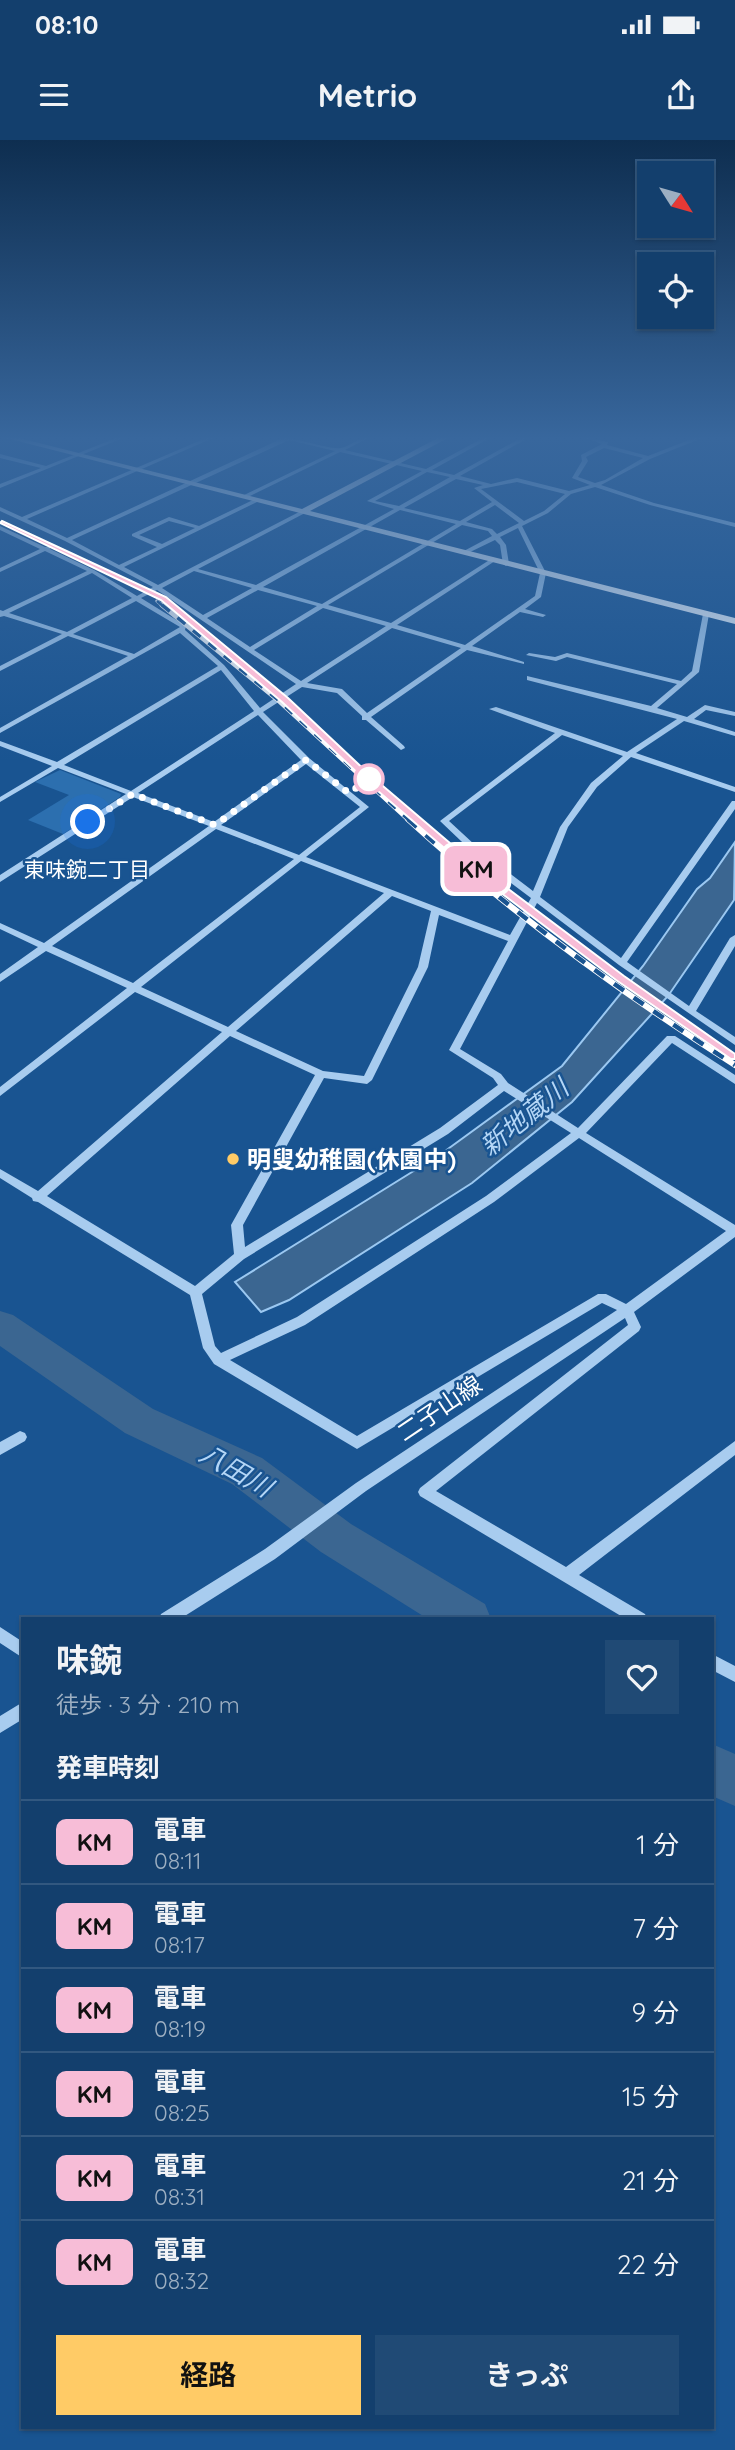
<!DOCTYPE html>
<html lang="ja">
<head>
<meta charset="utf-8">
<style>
	body { margin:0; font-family:Quicksand,"Noto Sans JP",sans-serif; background:#204a75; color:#f1f3f6; height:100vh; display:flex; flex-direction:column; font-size:26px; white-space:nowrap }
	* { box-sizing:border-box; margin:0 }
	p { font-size:23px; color:#9dafc2 }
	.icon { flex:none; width:38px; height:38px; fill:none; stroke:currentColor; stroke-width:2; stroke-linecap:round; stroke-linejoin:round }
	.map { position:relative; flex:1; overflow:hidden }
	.details { position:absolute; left:21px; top:1477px; width:693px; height:812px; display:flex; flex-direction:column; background:#133f6d; border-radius:0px; box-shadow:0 2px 5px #0004,0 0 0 2px #325880 }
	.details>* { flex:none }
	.badge { padding:0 14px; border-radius:10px; font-size:24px; line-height:46px }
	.needle { width:46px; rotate:127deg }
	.buttons { position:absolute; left:637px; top:21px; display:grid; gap:14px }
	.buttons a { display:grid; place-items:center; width:77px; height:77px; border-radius:0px; background:#133f6d; box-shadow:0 2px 5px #0004,0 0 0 2px #325880; font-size:35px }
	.you { position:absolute; width:35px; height:35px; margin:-18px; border:5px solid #fff; border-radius:50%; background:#1a73e8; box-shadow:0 0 0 10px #1a73e833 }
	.map>.badge { position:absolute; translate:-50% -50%; box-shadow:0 0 0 4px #fff }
	h2 { padding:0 35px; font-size:26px; line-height:63px }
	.round { display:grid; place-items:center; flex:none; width:74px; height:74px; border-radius:0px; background:#204a75 }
	.overview { display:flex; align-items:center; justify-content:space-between; height:119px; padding:0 35px }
	h1 { font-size:33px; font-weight:700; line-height:52px }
	.cta { display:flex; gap:14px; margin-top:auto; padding:14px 35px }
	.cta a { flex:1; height:80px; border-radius:0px; background:#ffcb66; color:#111; font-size:28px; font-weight:700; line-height:80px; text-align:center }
	.cta a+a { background:#204a75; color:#f1f3f6 }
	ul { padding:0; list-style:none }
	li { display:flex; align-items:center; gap:21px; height:84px; padding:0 35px; border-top:2px solid #325880 }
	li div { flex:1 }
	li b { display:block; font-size:26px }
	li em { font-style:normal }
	li .badge { min-width:77px; font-weight:700; text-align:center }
	.status { display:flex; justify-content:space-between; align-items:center; height:49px; padding:0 35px; background:#133f6d; direction:ltr }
	.status svg { height:19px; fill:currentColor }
	header { display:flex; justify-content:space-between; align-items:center; height:91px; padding:0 35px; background:#133f6d; font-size:32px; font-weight:700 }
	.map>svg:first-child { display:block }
</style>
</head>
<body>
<div class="status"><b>08:10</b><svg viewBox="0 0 49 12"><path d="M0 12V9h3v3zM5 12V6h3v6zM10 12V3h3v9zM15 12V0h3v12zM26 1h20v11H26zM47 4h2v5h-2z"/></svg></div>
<header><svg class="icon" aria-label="menu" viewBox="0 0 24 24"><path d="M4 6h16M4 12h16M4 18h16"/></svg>Metrio<svg class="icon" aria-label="share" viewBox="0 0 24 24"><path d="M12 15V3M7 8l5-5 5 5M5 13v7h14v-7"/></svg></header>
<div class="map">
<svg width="735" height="2310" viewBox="0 0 735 2310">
	<rect width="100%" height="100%" fill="#195491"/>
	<path fill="#2c6faf" d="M60,630L121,654L120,657L63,694L28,680L69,655L35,642Z"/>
	<path fill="#3b6691" stroke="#9bc8f1" stroke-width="2" d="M735,702L734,760L668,856L572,962L472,1043L289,1160L261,1172L235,1142L441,1014L562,926L643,826L697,749L710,738Z"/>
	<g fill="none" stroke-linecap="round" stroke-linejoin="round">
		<path fill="#3b6691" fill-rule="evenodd" d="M0,1171L13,1175L153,1269L262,1318L351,1384L485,1464L491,1479H428L321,1412L232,1344L125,1293L0,1206Z
			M712,1604L735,1614V1666L712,1656Z"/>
		<path fill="#a8ccef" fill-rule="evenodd" d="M116,298H123L0,348V344L41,328L0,318V314L46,326Z
			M206,298H213L27,379L67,398L283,298C299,298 329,310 341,308C351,306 357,298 368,298L345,310L426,329L483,298H490L432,330L454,335L521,298H528L460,336L491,344L517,338L569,351L590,345L572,338L582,321L581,315L602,304L586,298L608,302L607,305L648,316L694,298H702L650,319L601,345L654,363L735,383V387L650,365L595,347L571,354L548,373L522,386L546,433L541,457L525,469L546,475L543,477L520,472L472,506L524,522V524L467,510L371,577L404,606L405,608L401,610L366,580H362V576L337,553L302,547L263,572L309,618L369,667L306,717L510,795L531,758L482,721L440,681L555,593L489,569L496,567L627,612L677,579L527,540V536L651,566L677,544L567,517L556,521L526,515L529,513L555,517L567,513L681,541L692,531L703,474L706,472L709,474L699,532L657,568L687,577L705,565L735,572V576L706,570L694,579L735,592V596L684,581L636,613L735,647V652L631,617L597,647L568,687L540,757L621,818L732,661H735V669L627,822L689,866L730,798L735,795V806L696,871L735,897V905L619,825L537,763L460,909L501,934L508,943L578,988L667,896H675L735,935V944L672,903L586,993L735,1085V1097L634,1172L641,1187L639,1191L436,1351L566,1427L735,1301V1315L579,1435L645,1474L647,1479H626L420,1356L418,1352L420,1348L628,1185L625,1178L366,1351L275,1419L180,1479H159L161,1474L265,1409L356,1343L617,1170L602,1163L357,1309L214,1224L203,1208L190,1155L38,1062L33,1061L32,1058L0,1038V1029L38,1051L222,892L135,852L0,956V947L127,848L46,811L0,842V834L38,807L0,789V783L44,803L209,686L133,657L0,742V735L126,654L58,628L0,662V657L52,626L0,606V601L57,622L218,526L180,493L0,593V588L128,516L68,496L0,531V526L62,494L4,476L0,477V470L3,471L87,431L45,411L0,432V428L40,409L0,390V386L45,407H50V409L94,430L137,456L153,447L65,401L0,371V367L22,377ZM289,300L335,311L242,356V358H246L340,312L422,331L367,361L394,369L256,445L198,429L305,373V371H301L158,445L124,427L259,361V359H255L199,386L169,377L132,394V396L157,407L119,425L72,400ZM604,308L643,318L605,340L595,343L578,337L588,321L586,317ZM427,332L450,337L399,366L375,361ZM456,339L483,345L474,348L492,362L460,381L404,368ZM517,342L565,354L544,371L524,381L481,349ZM495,365L519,383L497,394L492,389L466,382ZM400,370L456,384L322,464L263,447ZM169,381L195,388L162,404L139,395ZM462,385L488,391L492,396L462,412V414H466L495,400L500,405L503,424L506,426L509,424L506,405L500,397L518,388L540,433L535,456L465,505L397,485L495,421V419H491L391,483L328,465ZM194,431L252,448L203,475L162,448ZM92,433L132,458L67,492L9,473ZM157,450L296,544L260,568L224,525L185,490L186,486L141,458ZM258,450L317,466L250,507L207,478ZM136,461L180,487L134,514L73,494ZM323,468L386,486L301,541L254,510ZM392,488L461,508L367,573L342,549L307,543ZM221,530L254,571L131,651L64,625ZM258,575L301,620L214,682L138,653ZM562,595L623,616L591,643L560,687L533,751L488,717L449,681ZM306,624L360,667L299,715L221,685ZM216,689L294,719L133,843L52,806ZM301,721L384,753L228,887L141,847ZM392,756L431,771L418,827L364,936L323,931L236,891ZM439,775L508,801L449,910L493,938L498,945L440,988L245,1107L243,1085L324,938L367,944L372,940L428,827ZM230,896L315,935L231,1085L234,1114L195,1146L47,1056ZM504,951L571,993L486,1056L297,1177L221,1213L215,1206L202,1154L244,1119L448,994ZM579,998L726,1091L626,1164L606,1154H598L357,1296L230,1220L305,1185L494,1062Z
			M20,1291L25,1293L27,1297L25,1301L0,1315V1302Z
			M0,1487L23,1502V1518L0,1503Z
			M712,1514L735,1526V1542L712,1530Z
			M23,1562V1579L0,1593V1576Z"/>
		<path fill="#f0f7ff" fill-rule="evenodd" d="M6,298H19L302,369L438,298H448L310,371L735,478V484Z"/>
		<defs>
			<path id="rail-far2" d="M157,461L164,467"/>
			<path id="rail-far1" d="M162,465L277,559L410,681"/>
			<path id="rail" d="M408,679C506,769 622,853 735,925"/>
		</defs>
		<use href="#rail-far2" stroke="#fff" stroke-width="3.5"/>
		<use href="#rail-far1" stroke="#fff" stroke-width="5"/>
		<use href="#rail" stroke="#fff" stroke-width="6"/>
		<use href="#rail-far2" stroke="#195491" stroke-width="2.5" stroke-dasharray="7" stroke-linecap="butt"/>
		<use href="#rail-far1" stroke="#195491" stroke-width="3.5" stroke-dasharray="10" stroke-linecap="butt"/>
		<use href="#rail" stroke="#195491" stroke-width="4.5" stroke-dasharray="12" stroke-linecap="butt"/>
	</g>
	<linearGradient id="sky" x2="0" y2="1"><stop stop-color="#0e2e50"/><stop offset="0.48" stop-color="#38679d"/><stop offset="1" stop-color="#38679d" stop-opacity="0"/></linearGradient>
	<rect width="735" height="621" fill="url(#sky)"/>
	<path fill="#f7bdd7" stroke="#fff" stroke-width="2" d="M2,381L166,457L288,558L370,635L471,721L624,836L735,914V919H731L616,840L464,725L364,639L282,562L161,460L0,383Z"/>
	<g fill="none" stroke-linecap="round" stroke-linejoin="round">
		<path stroke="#fff" stroke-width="7" stroke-dasharray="0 12.6" d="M88,682L133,654L215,685L306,620L349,653L369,639"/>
	</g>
	<circle fill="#fff" stroke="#f7bdd7" stroke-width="3.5" cx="369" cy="639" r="14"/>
	<circle fill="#ffcb66" stroke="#195491" stroke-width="2.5" cx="233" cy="1019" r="7"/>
	<g text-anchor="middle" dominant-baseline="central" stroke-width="5" stroke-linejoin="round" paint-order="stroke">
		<g font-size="21" fill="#fff" stroke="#195491">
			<text x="87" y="729">東味鋺二丁目</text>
		</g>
		<g font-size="24" font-weight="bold" fill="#fff" stroke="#195491" text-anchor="start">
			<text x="247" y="1019">明叟幼稚園(休園中)</text>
		</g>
		<g font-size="24" fill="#fff" stroke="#195491">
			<text transform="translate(439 1268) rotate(-34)">二子山線</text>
		</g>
		<g font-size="26" font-style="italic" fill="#b4d6f6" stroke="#195491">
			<text transform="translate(524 977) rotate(-39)">新地蔵川</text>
			<text transform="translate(236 1330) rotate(30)">八田川</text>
		</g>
	</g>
</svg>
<div class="buttons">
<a><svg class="needle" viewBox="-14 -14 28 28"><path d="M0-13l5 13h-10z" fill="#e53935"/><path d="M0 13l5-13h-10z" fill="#9dafc2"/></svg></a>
<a><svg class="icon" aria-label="locate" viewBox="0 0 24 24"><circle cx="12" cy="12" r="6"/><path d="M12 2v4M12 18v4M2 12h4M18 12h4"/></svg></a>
</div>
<div class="you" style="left:88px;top:682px"></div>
<b class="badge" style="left:476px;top:729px;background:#f7bdd7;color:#111">KM</b>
<section class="details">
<div class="overview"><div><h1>味鋺</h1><p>徒歩 · 3 分 · 210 m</p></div><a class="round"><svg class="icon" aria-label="heart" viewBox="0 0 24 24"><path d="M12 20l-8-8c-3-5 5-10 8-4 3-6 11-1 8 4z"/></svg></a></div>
<h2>発車時刻</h2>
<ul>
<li><span class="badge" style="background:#f7bdd7;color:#111">KM</span><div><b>電車</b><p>08:11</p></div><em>1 分</em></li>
<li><span class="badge" style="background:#f7bdd7;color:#111">KM</span><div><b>電車</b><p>08:17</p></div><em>7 分</em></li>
<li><span class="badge" style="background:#f7bdd7;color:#111">KM</span><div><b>電車</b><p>08:19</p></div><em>9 分</em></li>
<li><span class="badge" style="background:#f7bdd7;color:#111">KM</span><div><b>電車</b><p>08:25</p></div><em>15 分</em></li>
<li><span class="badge" style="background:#f7bdd7;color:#111">KM</span><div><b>電車</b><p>08:31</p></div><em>21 分</em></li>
<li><span class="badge" style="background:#f7bdd7;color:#111">KM</span><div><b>電車</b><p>08:32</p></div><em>22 分</em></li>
</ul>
<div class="cta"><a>経路</a><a>きっぷ</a></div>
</section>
</div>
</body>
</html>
